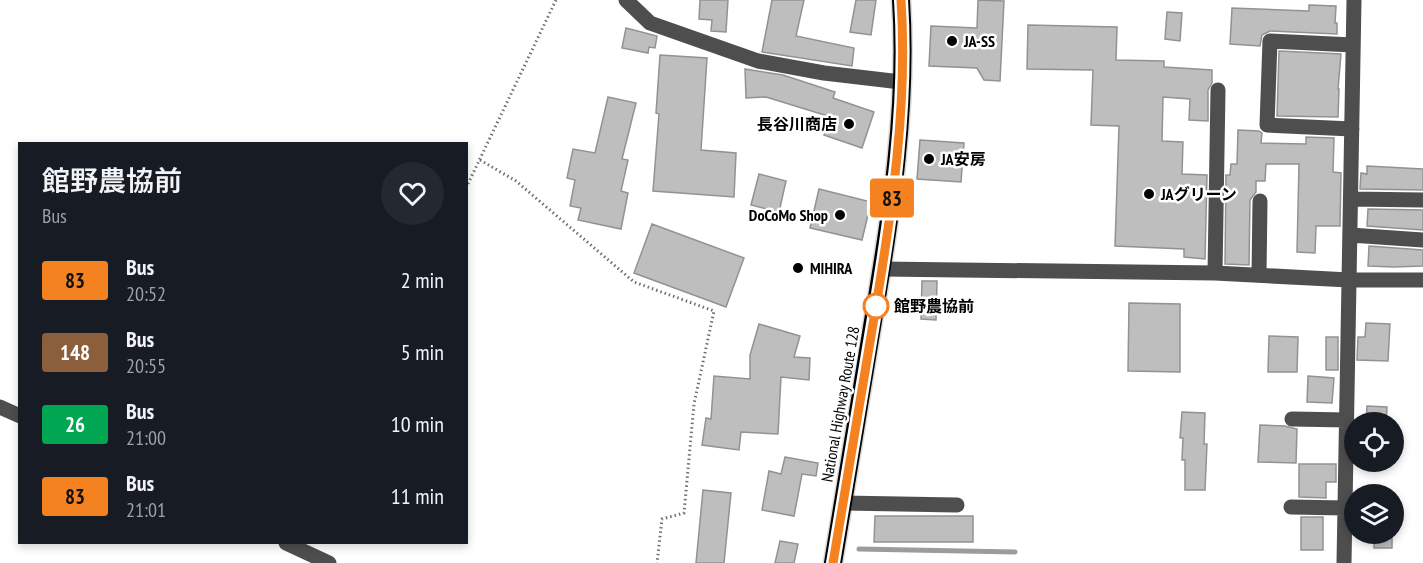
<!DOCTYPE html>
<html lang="en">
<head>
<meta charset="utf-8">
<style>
	body { margin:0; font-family:"PT Sans Narrow","Noto Sans JP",sans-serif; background:#242831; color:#f1f3f6; height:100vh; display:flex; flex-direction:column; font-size:22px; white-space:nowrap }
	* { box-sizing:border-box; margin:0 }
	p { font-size:20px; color:#9ea1a6 }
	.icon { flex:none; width:33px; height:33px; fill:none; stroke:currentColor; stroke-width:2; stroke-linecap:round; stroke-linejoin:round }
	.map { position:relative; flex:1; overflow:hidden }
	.details { position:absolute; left:18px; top:142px; width:450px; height:402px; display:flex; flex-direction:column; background:#171b24; border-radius:0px; box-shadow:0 3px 9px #0003 }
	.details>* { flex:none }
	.badge { padding:0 12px; border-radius:4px; font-size:21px; line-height:39px }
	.controls { position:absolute; left:1344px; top:412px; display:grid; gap:12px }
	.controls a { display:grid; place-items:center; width:60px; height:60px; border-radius:50%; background:#171b24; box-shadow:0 3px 9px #0003; font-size:30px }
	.map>.badge { position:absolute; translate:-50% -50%; box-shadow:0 0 0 3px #fff }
	.round { display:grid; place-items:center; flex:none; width:63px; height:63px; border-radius:32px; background:#242831 }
	.head { display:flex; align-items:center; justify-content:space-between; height:102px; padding:0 24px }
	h1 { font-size:28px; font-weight:600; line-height:45px }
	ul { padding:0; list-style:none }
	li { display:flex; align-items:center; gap:18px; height:72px; padding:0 24px }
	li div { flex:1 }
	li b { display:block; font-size:22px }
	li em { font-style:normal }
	li .badge { min-width:66px; font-weight:700; text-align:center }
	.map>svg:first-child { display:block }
</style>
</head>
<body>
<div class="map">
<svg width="1423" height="563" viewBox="0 0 1423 563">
	<rect width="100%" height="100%" fill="#fff"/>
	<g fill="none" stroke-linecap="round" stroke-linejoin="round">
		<path stroke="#9c9c9c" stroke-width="5" d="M859,549L1015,552"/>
	</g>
	<path fill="#bebebe" stroke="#929292" stroke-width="1.5" d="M700,0H728L726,32L711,31L712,20L699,19Z
		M772,0H804L796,36L854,48L852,66L762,52Z
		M856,0H876L871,35L850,32Z
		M978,0L1004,1L1000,81L984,80L977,68L929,66L931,26L977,28Z
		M1309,5L1336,6L1335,23H1337V34L1270,31L1262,35L1260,46L1230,44L1232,8L1309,11Z
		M1167,12L1182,13L1180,41L1165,39Z
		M1028,25L1117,27L1116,60L1164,61V67L1212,70V83L1208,90V121L1189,120L1190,99L1163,97L1162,141L1183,142L1182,174L1207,175L1205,259L1184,257V249L1115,246L1119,126L1091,125L1093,70L1027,69Z
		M626,28L657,36L655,48L649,47L648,53L622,48Z
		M1279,51L1341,54L1338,89H1339L1338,117L1277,116Z
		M660,55L707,58L701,150L736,153L734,197L653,191L659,114L656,113Z
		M745,69L783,75L835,92L833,98L874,112L862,148L824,135L831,117L766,97L746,98Z
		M608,97L636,103L622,159L628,160L621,191L628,193L621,229L578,220L581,208L570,206L575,180L567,178L573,149L595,153Z
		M1238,130L1259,131L1262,133L1261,143L1306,144V137L1334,138L1333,172L1341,173L1340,226H1316L1315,253L1297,252L1299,164H1266L1265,181H1256V192L1250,200L1249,265L1225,264L1226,175H1230L1231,164H1237Z
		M920,140L964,143L961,182L917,179Z
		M1367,166L1423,169V190L1360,189L1361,173L1367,174Z
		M759,174L786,181L779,212L751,205Z
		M819,189L871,202L862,240L810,228Z
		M1368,209L1423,210V230L1367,226Z
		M652,224L744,258L726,307L634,273Z
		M1369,246L1423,250V266L1394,267L1368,266Z
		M922,281H937L936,320L921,319Z
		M1129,303L1180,304V372L1128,371Z
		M1366,323L1390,324L1388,361L1357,360L1358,337H1365Z
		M759,324L800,336L794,357L810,358L809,380L781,377L778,434L741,432L739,450L702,445L706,418L711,419L714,376L750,379V355Z
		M1269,336L1298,337L1297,372H1268Z
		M1326,337H1338V370H1326Z
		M1308,376L1334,378L1332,403L1307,402Z
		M1367,406L1387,407L1386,423H1366Z
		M1182,412L1205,413L1204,444H1207L1205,490H1185V460H1182L1183,438H1180Z
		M1260,425L1285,426L1297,429L1296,463L1258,462Z
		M785,457L818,463L816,476L802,474L794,516L762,510L769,471L781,474Z
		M1299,464H1336V482H1326V498L1299,497Z
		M703,490L731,493L724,563H696Z
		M875,516H973V542H874Z
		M1301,517H1323V550H1301Z
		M1374,534H1392V548H1374Z
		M780,541L798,544L794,563H775Z"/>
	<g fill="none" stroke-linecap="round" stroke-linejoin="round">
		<defs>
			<path id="highway" d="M833,563C846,482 860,402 873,321C891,215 908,107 901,0"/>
		</defs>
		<use href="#highway" stroke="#dbdbdb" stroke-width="21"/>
		<path stroke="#707070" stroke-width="3" stroke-dasharray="1.5 3" stroke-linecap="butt" d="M480,160L516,181L634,282L714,311L694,404L684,513L662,519L657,563
			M466,188L556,0"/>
		<path stroke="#4e4e4e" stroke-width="15" d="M626,0L650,23L758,61L824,73L901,82
			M1352,129L1267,125L1270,41L1353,45
			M1351,199L1423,200
			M1350,235L1423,240
			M882,269L1215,273L1349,280H1423
			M1215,273L1218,90
			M1259,275L1260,201
			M0,407L20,416
			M1292,419L1347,420
			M843,503L957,505
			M1291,507L1345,508
			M286,543L329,563
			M1344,563L1354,0"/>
		<use href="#highway" stroke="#000" stroke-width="18"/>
	</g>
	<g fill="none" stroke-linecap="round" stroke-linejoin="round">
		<defs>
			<path id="line" d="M833,563C847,479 861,396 875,312C892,210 908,104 901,0"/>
		</defs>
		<use href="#line" stroke="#fff" stroke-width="14"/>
		<use href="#line" stroke="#f58220" stroke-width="9"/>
	</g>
	<g fill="#000" stroke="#fff" stroke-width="2">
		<circle cx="952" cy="41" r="6"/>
		<circle cx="849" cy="124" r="6"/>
		<circle cx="929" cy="159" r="6"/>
		<circle cx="1149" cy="194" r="6"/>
		<circle cx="840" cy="215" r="6"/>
		<circle cx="798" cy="268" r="6"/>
	</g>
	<circle fill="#fff" stroke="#f58220" stroke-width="3" cx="876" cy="306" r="12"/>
	<g text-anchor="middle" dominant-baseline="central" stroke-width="5" stroke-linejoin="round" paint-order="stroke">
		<g font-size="16" font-weight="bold" fill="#000" stroke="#fff" text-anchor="start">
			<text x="964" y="41">JA-SS</text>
			<text x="837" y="124" text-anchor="end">長谷川商店</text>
			<text x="941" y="159">JA安房</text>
			<text x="1161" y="194">JAグリーン</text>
			<text x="828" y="215" text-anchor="end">DoCoMo Shop</text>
			<text x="810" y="268">MIHIRA</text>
		</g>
		<g font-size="16" font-weight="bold" fill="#000" stroke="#fff" text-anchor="start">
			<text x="894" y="306">館野農協前</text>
		</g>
		<g font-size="16" fill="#000" stroke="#fff">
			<text transform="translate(840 404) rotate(-80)">National Highway Route 128</text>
		</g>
	</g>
</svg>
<div class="controls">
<a><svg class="icon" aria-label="locate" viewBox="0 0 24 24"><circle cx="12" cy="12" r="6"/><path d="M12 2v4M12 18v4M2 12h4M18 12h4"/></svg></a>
<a><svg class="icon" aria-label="layers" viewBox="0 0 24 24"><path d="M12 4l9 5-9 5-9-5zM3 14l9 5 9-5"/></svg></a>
</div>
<b class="badge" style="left:892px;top:198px;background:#f58220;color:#111">83</b>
<section class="details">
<div class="head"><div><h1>館野農協前</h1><p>Bus</p></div><a class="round"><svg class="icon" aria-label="heart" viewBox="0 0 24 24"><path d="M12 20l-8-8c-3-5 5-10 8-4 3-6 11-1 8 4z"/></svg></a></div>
<ul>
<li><span class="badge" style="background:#f58220;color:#111">83</span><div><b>Bus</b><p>20:52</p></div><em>2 min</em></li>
<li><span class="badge" style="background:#8b5e3c;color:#fff">148</span><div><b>Bus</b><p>20:55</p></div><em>5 min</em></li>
<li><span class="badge" style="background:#00a651;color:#fff">26</span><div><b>Bus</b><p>21:00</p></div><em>10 min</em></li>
<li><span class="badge" style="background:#f58220;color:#111">83</span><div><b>Bus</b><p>21:01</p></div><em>11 min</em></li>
</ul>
</section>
</div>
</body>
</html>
